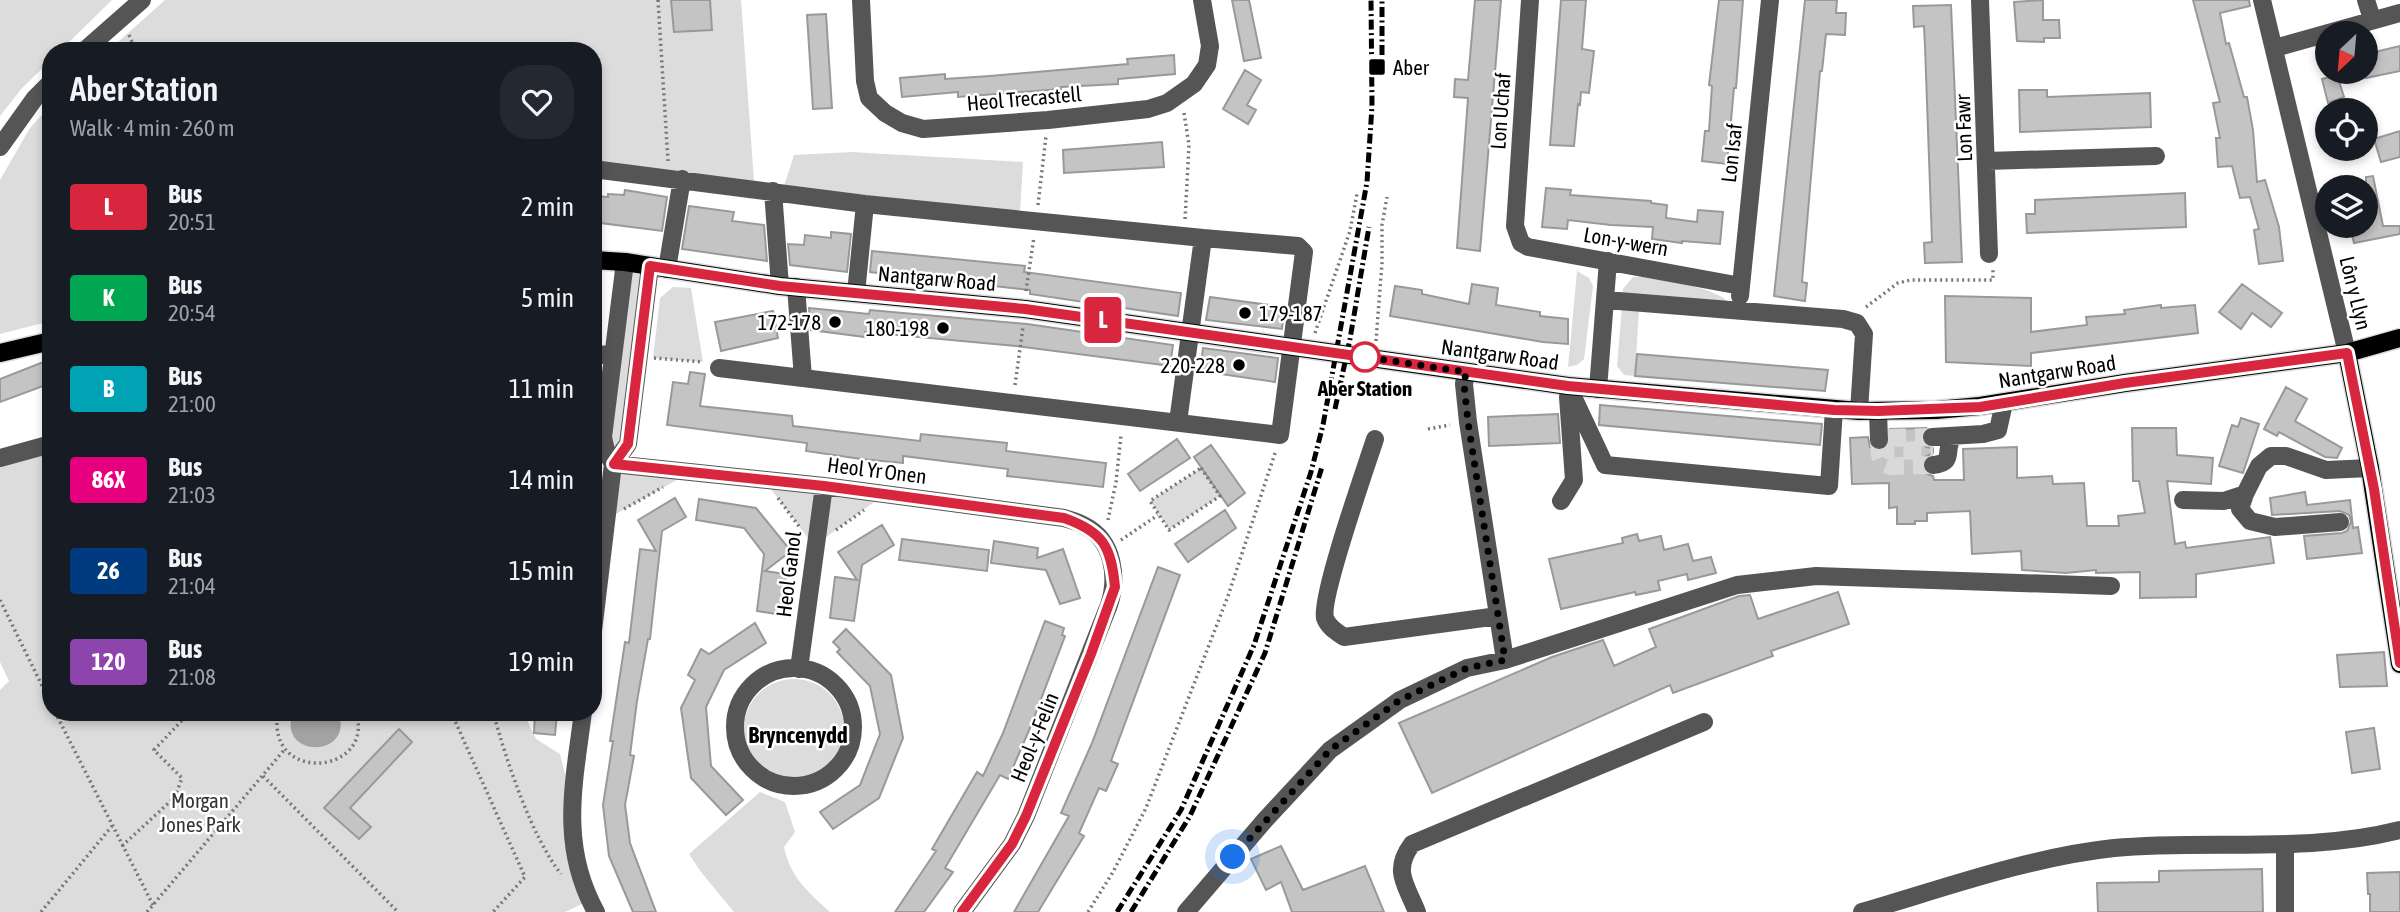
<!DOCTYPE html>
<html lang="en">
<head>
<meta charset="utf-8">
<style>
	body { margin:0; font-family:"Asap Condensed",sans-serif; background:#242831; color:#f1f3f6; height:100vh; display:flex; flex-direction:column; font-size:26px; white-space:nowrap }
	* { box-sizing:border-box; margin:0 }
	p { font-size:23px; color:#9ea1a6 }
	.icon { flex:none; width:38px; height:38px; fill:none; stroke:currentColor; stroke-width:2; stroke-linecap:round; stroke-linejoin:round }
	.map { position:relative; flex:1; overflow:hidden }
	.drawer { position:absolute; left:42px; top:42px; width:560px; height:679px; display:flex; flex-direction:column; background:#171b24; border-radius:28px; box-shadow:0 4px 10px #0003 }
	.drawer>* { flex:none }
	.badge { padding:0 14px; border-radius:5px; font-size:24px; line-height:46px }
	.needle { width:46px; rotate:206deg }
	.tools { position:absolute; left:2315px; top:21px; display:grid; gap:14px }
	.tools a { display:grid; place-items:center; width:63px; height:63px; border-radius:50%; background:#171b24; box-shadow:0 4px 10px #0003; font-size:35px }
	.you { position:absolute; width:35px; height:35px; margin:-18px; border:5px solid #fff; border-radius:50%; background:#1a73e8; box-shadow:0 0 0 10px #1a73e833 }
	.map>.badge { position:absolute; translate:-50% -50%; box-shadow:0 0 0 4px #fff }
	.round { display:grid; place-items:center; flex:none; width:74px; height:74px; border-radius:28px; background:#242831 }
	.head { display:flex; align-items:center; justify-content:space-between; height:119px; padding:0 28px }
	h1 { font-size:33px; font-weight:600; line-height:52px }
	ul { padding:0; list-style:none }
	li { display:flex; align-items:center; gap:21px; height:91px; padding:0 28px }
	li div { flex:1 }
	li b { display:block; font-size:26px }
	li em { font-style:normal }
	li .badge { min-width:77px; font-weight:700; text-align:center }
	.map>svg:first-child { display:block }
</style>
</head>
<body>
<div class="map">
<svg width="2400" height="912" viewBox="0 0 2400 912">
	<rect width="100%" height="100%" fill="#fff"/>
	<path fill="#dcdcdc" d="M0,0H112L60,51H51V60L22,88L0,116Z
		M165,0H741L754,181L593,164V51H108Z
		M51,105V321L0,334V180L30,128Z
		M852,152L1023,162L1020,212L784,186L794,155Z
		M625,262L650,266L628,444L614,464L691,472L607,519L606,451Z
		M1577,271L1589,278L1593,286L1584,359L1577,365L1568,367Z
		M1633,277H1643C1667,282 1719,286 1733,307L1622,296L1623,289Z
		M673,287L691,288L703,362L653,358L660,298Z
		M1622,306L1639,309L1635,376L1624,375L1617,366Z
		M51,451V712H523L536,739L560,754L565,774L564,814L582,904L565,912H0V690L9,681L0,662V466Z
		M1201,468L1220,496L1169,530L1150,501Z
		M764,480L885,494L814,546Z
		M744 729a50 50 0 1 1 100 0a50 50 0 1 1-100 0Z
		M760,792L785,802L795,832L784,847C790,877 808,892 830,912H734L701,872L689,854Z"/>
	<path fill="#a3a3a3" d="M293,712H338C356,758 276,760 293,712Z"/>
	<path fill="#c4c4c4" stroke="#999" stroke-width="2" d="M671,0H710L712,30L674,32Z
		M1232,0H1249L1261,58L1244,61Z
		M1475,0H1501L1480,251L1457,248L1468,98L1454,97L1455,79L1468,80Z
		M1561,0H1586L1582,49L1594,51L1589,93L1581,92L1580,105L1578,104L1574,146L1550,145Z
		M1719,0H1743L1736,88H1734L1727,164L1702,161L1705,131H1709L1712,86L1709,85Z
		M1805,0H1837L1836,13H1846L1845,35L1826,34L1822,71H1820L1802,282L1807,283L1805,301L1774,296Z
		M2043,0V20H2059L2060,38H2044V42L2017,41L2014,2Z
		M2193,0H2249L2250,6L2220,13L2226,44L2229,43L2244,97H2247L2253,130L2257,182L2265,180L2279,227L2283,261L2259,264L2254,230L2259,229L2250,197L2240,198L2232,166L2218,167L2216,138H2220L2213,103L2220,102Z
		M1951,5L1962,262L1925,263L1924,243L1932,242L1925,46L1924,26L1914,27L1913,6Z
		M826,14L832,108L813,109L807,15Z
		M2400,46V71L2366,78V54Z
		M1174,55L1175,74L1118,79V84L1061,87V89L958,97V92L902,97L900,78L945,74V79L990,76L1128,64L1127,59Z
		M1245,70L1261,80L1247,105L1256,110L1248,124L1223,109Z
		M2337,75L2344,97L2328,103L2322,79Z
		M2019,90H2047V97L2150,93L2151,127L2020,132Z
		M2400,131V157L2381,162L2374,139Z
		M1162,142L1164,167L1064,173L1063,150Z
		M2373,176L2383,226H2400V234L2354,243L2350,226H2366V177Z
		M1546,188L1571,190L1570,195L1651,201V203L1667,205L1666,218L1697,222L1698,210L1723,212L1720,244L1682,241V243L1652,239L1653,227L1611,225L1568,220L1567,229L1542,227Z
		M625,190L667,197L662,231L593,222V196L608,197V194L624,195Z
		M2185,193L2186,227L2027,233L2026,214H2035V200Z
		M689,206L734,212L732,221L764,225L767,261L682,249Z
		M831,232L851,234L847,272L790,265L788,244L804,245L805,235L831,238Z
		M872,251L1025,266L1024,272L1181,293L1178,316L1030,294V290L870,272Z
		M1472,284L1498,288L1496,305L1540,312V316L1568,319V344L1543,342L1390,316L1395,286L1422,290V294L1469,304Z
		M2242,284L2282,313L2271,327L2252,313L2241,329L2219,312Z
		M1945,296L2031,298V332L2087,325L2086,317L2125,314L2124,310L2161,305V308L2195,305L2198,333L2031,353V366L1946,362Z
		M1210,297L1284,307L1282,329L1206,320Z
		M809,308L869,314L870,310L1027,324L1173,345L1170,366L1016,346L865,332V337L811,330Z
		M773,311L778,338L721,351L715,322Z
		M1203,348L1278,358L1275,382L1200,371Z
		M1637,354L1828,370L1825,391L1635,376Z
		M51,359V383L0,402V379Z
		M690,372L705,374L700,406L792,416L793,426L802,427L920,441L921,434L1007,443L1006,451L1106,463L1103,487L1007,476L1008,469L903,456V463L861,459L806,451L807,443L667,425L673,382L688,384Z
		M2286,387L2307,399L2295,421L2342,448L2337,458L2325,457L2279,432L2277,436L2264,429Z
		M1600,405L1822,424L1820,445L1599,425Z
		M1558,414L1560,443L1489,446L1488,417Z
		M2241,418L2259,424L2243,473L2219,466L2232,425L2238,427Z
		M1926,428L1921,438L1926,447L1933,448V453L1925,457L1922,466L1925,473L1933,476L1934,480H1964L1963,449L2017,447V478L2052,476L2053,484L2084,483L2087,526H2119L2118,516L2145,513L2139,481H2133L2132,428H2176L2177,455L2213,458L2211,484L2167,481L2175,544L2185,542L2186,548L2270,537L2274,563L2196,574V597L2140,598V572L2096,573V570L2066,573L2022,570L2021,551L1972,554L1970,511L1927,513V521H1915V524H1897V507L1889,508V483L1852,484L1850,438L1868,437L1870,447L1880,451L1889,445L1890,429Z
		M1177,439L1190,458L1140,491L1128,474Z
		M1211,445L1245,493L1228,506L1194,457Z
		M2305,492L2307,505L2350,500L2353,528L2358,527L2362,553L2307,559L2304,536L2342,533L2347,531L2351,522L2349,515L2340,511L2272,515L2270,498Z
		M675,498L686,517L662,531L650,639H648L637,701L630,755L634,756L625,805L630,843L656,912H633L609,856L603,805L613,741H610L625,642L629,643L640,549L656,551L638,520Z
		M699,499L756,508L791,551L765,571L786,574L782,615L757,611L764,554L744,528L696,520Z
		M1225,510L1236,528L1188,562L1175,544Z
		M882,525L894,545L862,565L854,621L830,618L835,577L857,580L838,552Z
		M1637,534L1639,541L1661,536L1664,550L1688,544L1693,561L1711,557L1716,573L1688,580L1687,574L1658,581L1660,590L1636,595L1635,592L1561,609L1549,559L1623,543L1622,538Z
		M902,539L989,550L987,571L899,560Z
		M994,541L1038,548L1037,558L1063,549L1080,598L1060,604L1046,570L991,563Z
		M1158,567L1180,575L1111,761L1118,764L1106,791L1099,788L1079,833L1084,836L1038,912H1014L1069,816L1061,813L1092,743Z
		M1838,592L1849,624L1771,651L1773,656L1673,693L1670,685L1432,793L1399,723L1552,657L1603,640L1614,666L1656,647L1649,629L1739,596L1750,595L1758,619Z
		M1045,621L1064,628L1062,635L1065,636L1030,728L1008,779L1000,775L945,868L953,872L924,912H895L936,851L932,849L977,772L983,776L1003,733Z
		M755,623L766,643L724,670L706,707L711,766L743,800L726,815L691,778L681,708L695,680L688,675L701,649L709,654Z
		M846,629L891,675L903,738L879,798L833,829L820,812L860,785L880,734L870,686L837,652L840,649L833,642Z
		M2384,652L2387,686L2340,687L2337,655Z
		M535,712H557L555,735L534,733Z
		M2374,728L2380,769L2352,773L2346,732Z
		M399,729L412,742L350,808L371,827L359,839L324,808Z
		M1281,846L1303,890L1365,866L1384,912H1292L1281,882L1266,890L1251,859Z
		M2262,869L2263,912H2098L2097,883L2159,882V871Z
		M2400,872V912H2370V894H2368L2367,873Z"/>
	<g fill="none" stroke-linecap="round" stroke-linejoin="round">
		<path stroke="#d9d9d9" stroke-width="18" stroke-dasharray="18 9" stroke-linecap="butt" d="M1888,438L1932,437
			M1879,440L1880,455L1883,463L1891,466L1933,465
			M1879,443L1890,451L1933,450"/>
		<defs>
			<path id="major" d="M593,260L625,262L780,286L1025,309L1568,386L1859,411L1936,410L1980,406L2125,383L2347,353L2400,338
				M0,353L51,341
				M2347,353L2370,468L2400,664"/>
		</defs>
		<use href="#major" stroke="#dbdbdb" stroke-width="21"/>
		<path stroke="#777" stroke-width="3.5" stroke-dasharray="2 3.5" stroke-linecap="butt" d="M658,0L668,161
			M129,35L136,51
			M1184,113L1189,145L1185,220
			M1038,205L1046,136
			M1026,291L1034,237
			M1866,307L1898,283L1911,280H1993V270
			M1315,333L1350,231L1357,194
			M1376,341L1382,263V225L1387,197
			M654,358L703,362
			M1015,385L1023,327
			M1428,429L1450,425
			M1201,468L1220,496L1169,530L1150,501Z
			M778,498L801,529
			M624,509L663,487
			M1108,520L1116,482L1121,435
			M836,530L864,510
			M1121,540L1158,515
			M0,600L51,704
			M55,712L153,905
			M278,712C265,785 376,775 356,712
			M451,712L525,877L493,912
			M493,712C506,759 531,836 561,874
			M263,776L398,912
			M122,846L175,797L182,778L154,750L190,712
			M41,912L112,826
			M147,912L285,749
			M1088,912L1113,872L1146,808L1228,596L1276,450"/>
		<path stroke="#555" stroke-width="18" d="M861,0L865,81L869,98L885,113L902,123L923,129L1048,120L1148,109L1167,103L1194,84L1207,65L1210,46L1202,0
			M1530,0L1515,226L1521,243L1528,247L1741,286
			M1980,0L1989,254
			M2262,0L2347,353
			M2366,0L2372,19
			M2275,48L2400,13
			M84,51L142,0
			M0,147L35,98L51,82
			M1987,161L2156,156
			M593,169L865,204L1203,238
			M773,191L780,286
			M667,269L682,179
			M796,287L803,378
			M856,293L865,204
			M1740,296L1770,0
			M1606,300L1843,319L1857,323L1864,334L1859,411
			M593,355L613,354
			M719,368L1280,435L1304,252L1298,246L1203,238L1178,422
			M1466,372L1464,384L1468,422L1505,660L1737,585L1816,576L2111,586
			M1568,386L1605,465L1829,486L1834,409
			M1598,389L1608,261
			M1878,411L1879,440
			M1932,437L1983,434L1998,430L2004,403
			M1375,439C1366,467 1320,597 1325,618C1328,627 1337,632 1344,637L1498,616
			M0,458L51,444
			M613,464L824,486L1064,518C1071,520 1079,522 1085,526C1114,541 1118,578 1109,605L1026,816L1012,844L962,912
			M613,464L606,451L603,437L625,262
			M1933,465C1957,463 1942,449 1954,436
			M2245,494L2240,509L2250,521L2275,527L2340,522
			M2183,500L2224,501L2245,494L2259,466L2271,456H2286L2326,470L2370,468
			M1561,501L1574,480L1568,397
			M593,631L613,464L628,444L650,266
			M735 727a59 59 0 1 1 118 0a59 59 0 1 1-118 0Z
			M799,669L824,486
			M583,712C574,783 559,845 596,912
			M2285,846V912
			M1186,912L1265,820L1330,750L1400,700L1467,668L1505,660
			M1417,912C1406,884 1392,871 1412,844L1704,722
			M1862,912C1944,888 2030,857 2114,848C2210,839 2305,854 2400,830"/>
		<use href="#major" stroke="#000" stroke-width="18"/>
		<path stroke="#000" stroke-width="5" stroke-dasharray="10 3.5 2 3.5" stroke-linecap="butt" d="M1382,74V0
			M1335,409L1350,339L1369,227
			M1117,912L1181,810L1254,645L1311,472L1323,425L1367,182L1372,106L1371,0
			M1131,912L1190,816L1265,653L1322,467"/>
	</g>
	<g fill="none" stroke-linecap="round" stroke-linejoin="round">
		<defs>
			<path id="line" d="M962,912L1012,844L1026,816L1091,654L1115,587C1111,547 1104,532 1064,518L824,486L614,464L628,444L650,266L780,286L1025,309L1568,386L1834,410L1878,411L1980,407L2125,383L2347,353L2374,489L2400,663"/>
		</defs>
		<use href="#line" stroke="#fff" stroke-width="16"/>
		<use href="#line" stroke="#d7263d" stroke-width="10"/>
		<path stroke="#000" stroke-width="7" stroke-dasharray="0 12.6" d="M1233,857L1330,750L1400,700L1467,668L1505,660L1468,422L1464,384L1466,372L1365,357"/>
	</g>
	<g fill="#000" stroke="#fff" stroke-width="2.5">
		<rect x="1368" y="58" width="18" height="18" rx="3.5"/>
		<circle cx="1245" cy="313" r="7"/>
		<circle cx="835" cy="322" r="7"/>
		<circle cx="943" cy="328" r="7"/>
		<circle cx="1239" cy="365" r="7"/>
	</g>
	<circle fill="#fff" stroke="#d7263d" stroke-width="3.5" cx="1365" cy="357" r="14"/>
	<g text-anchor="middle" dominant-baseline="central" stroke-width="5" stroke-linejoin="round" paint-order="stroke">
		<g font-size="21" fill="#000" stroke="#fff" text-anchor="end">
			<text x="1393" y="67" text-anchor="start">Aber</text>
			<text x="1259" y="313" text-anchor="start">179-187</text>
			<text x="821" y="322">172-178</text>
			<text x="929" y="328">180-198</text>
			<text x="1225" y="365">220-228</text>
		</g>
		<g font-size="21" fill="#000" stroke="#fff">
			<text transform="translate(1024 98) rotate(-5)">Heol Trecastell</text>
			<text transform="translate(1500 111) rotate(-86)">Lon Uchaf</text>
			<text transform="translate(1963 128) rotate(-92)">Lon Fawr</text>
			<text transform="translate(1731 153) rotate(-84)">Lon Isaf</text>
			<text transform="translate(1626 241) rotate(10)">Lon-y-wern</text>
			<text transform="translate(937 278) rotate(5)">Nantgarw Road</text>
			<text transform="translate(2356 293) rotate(76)">Lôn y Llyn</text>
			<text transform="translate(1500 354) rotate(8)">Nantgarw Road</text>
			<text transform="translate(2057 371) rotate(-9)">Nantgarw Road</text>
			<text transform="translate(877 470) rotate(7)">Heol Yr Onen</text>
			<text transform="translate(788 574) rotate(-83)">Heol Ganol</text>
			<text transform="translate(1034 737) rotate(-68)">Heol-y-Felin</text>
		</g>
		<g font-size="21" font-weight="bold" fill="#000" stroke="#fff">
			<text x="1365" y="388">Aber Station</text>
		</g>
		<g font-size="21" fill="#333" stroke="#fff">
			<text x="200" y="800">Morgan<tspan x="200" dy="24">Jones Park</tspan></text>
		</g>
		<g font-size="23" font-weight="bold" fill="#000" stroke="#fff">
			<text x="798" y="735">Bryncenydd</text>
		</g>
	</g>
</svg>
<div class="tools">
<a><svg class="needle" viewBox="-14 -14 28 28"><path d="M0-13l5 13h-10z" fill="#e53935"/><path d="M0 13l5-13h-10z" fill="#9ea1a6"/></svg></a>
<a><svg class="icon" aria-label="locate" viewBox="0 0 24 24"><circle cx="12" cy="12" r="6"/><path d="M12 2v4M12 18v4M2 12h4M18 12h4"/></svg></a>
<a><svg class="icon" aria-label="layers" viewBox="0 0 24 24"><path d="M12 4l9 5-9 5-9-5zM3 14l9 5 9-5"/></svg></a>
</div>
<div class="you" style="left:1233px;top:857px"></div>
<b class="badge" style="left:1103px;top:320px;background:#d7263d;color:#fff">L</b>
<section class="drawer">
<div class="head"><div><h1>Aber Station</h1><p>Walk · 4 min · 260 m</p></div><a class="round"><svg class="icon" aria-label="heart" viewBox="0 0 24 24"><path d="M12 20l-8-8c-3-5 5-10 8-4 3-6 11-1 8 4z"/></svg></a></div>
<ul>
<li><span class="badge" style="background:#d7263d;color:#fff">L</span><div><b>Bus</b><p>20:51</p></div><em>2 min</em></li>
<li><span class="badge" style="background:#00a651;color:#fff">K</span><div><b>Bus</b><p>20:54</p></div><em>5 min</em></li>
<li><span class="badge" style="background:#00a3b4;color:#fff">B</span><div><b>Bus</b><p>21:00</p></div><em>11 min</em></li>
<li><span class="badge" style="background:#e6007e;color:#fff">86X</span><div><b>Bus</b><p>21:03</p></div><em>14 min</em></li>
<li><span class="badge" style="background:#003b80;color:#fff">26</span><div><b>Bus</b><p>21:04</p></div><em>15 min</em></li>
<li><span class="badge" style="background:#8e44ad;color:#fff">120</span><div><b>Bus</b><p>21:08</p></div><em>19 min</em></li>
</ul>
</section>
</div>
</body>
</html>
